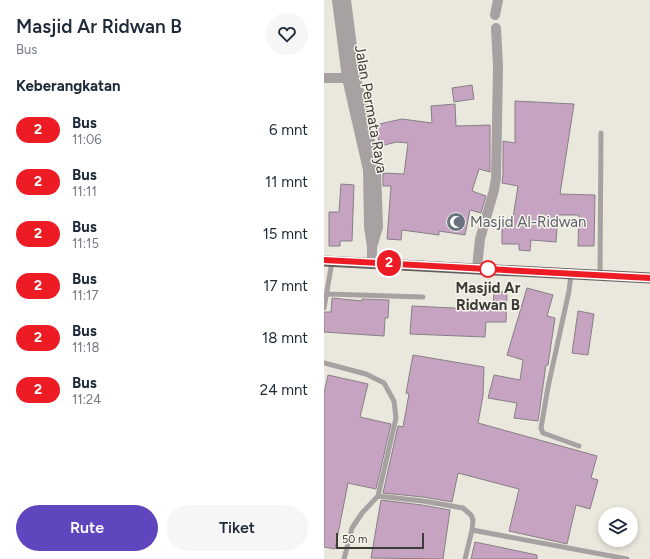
<!DOCTYPE html>
<html lang="id">
<head>
<meta charset="utf-8">
<style>
	body { margin:0; font-family:Figtree,sans-serif; background:#f6f6f7; color:#1f2937; height:100vh; display:flex; flex-direction:column; font-size:15px; white-space:nowrap }
	* { box-sizing:border-box; margin:0 }
	p { font-size:13px; color:#747a83 }
	.icon { flex:none; width:22px; height:22px; fill:none; stroke:currentColor; stroke-width:2; stroke-linecap:round; stroke-linejoin:round }
	.map { position:relative; flex:1; overflow:hidden }
	.drawer { display:flex; flex-direction:column; background:#fff; width:324px }
	.drawer>* { flex:none }
	.badge { padding:0 8px; border-radius:13px; font-size:14px; line-height:26px }
	.controls { position:absolute; left:274px; top:507px; display:grid; gap:8px }
	.controls a { display:grid; place-items:center; width:40px; height:40px; border-radius:50%; background:#fff; box-shadow:0 2px 6px #0003; font-size:20px }
	.scale { position:absolute; left:12px; bottom:10px; width:88px; box-sizing:border-box; padding-left:4px; border:2px solid #3d3c38; border-top:0; font-size:11px; line-height:14px; white-space:nowrap; color:#3d3c38; -webkit-text-stroke:3px #f7f5eb; paint-order:stroke }
	.map>.badge { position:absolute; translate:-50% -50%; box-shadow:0 0 0 2px #fff }
	h2 { padding:0 16px; font-size:15px; line-height:36px }
	.round { display:grid; place-items:center; flex:none; width:42px; height:42px; border-radius:21px; background:#f6f6f7 }
	.head { display:flex; align-items:center; justify-content:space-between; height:68px; padding:0 16px }
	h1 { font-size:19px; font-weight:600; line-height:30px }
	.button { display:flex; gap:8px; margin-top:auto; padding:8px 16px }
	.button a { flex:1; height:46px; border-radius:24px; background:#5f46bf; color:#fff; font-size:16px; font-weight:600; line-height:46px; text-align:center }
	.button a+a { background:#f6f6f7; color:#1f2937 }
	ul { padding:0; list-style:none }
	li { display:flex; align-items:center; gap:12px; height:52px; padding:0 16px }
	li div { flex:1 }
	li b { display:block; font-size:15px }
	li em { font-style:normal }
	li .badge { min-width:44px; font-weight:700; text-align:center }
	main { display:flex; flex:1; min-height:0 }
	.map>svg:first-child { display:block }
</style>
</head>
<body>
<main>
<section class="drawer">
<div class="head"><div><h1>Masjid Ar Ridwan B</h1><p>Bus</p></div><a class="round"><svg class="icon" aria-label="heart" viewBox="0 0 24 24"><path d="M12 20l-8-8c-3-5 5-10 8-4 3-6 11-1 8 4z"/></svg></a></div>
<h2>Keberangkatan</h2>
<ul>
<li><span class="badge" style="background:#ed1c24;color:#fff">2</span><div><b>Bus</b><p>11:06</p></div><em>6 mnt</em></li>
<li><span class="badge" style="background:#ed1c24;color:#fff">2</span><div><b>Bus</b><p>11:11</p></div><em>11 mnt</em></li>
<li><span class="badge" style="background:#ed1c24;color:#fff">2</span><div><b>Bus</b><p>11:15</p></div><em>15 mnt</em></li>
<li><span class="badge" style="background:#ed1c24;color:#fff">2</span><div><b>Bus</b><p>11:17</p></div><em>17 mnt</em></li>
<li><span class="badge" style="background:#ed1c24;color:#fff">2</span><div><b>Bus</b><p>11:18</p></div><em>18 mnt</em></li>
<li><span class="badge" style="background:#ed1c24;color:#fff">2</span><div><b>Bus</b><p>11:24</p></div><em>24 mnt</em></li>
</ul>
<div class="button"><a>Rute</a><a>Tiket</a></div>
</section>
<div class="map">
<svg width="326" height="559" viewBox="0 0 326 559">
	<rect width="100%" height="100%" fill="#eae8dd"/>
	<path fill="#c6a3c1" stroke="#877f86" d="M148,85L150,99L130,102L128,88Z
		M191,101L250,104L236,194L271,195L270,246H254L255,215H234L232,242L207,240L206,251L195,250V244H178V224H188L194,186L178,183L179,175V141L191,143Z
		M131,104L132,126L166,125V172L155,169L148,191L162,196L157,213L146,210L141,235L115,231V235L78,230L77,240L63,239L67,186H59V173L80,174L84,143L73,142L56,146L51,125L78,119L108,123L107,106Z
		M17,184L30,185L28,241H16V246H5V212H15Z
		M203,288L229,295L223,316L231,318L224,365H222L214,421L190,418L193,403L164,398L170,375L196,380L199,360L183,355Z
		M170,292H183L182,322H162L161,337L86,334L88,306L150,309V307L169,308Z
		M8,298L38,301V299L65,300L64,318H61L60,336L0,332V312H7Z
		M254,311L270,314L264,355L248,353Z
		M89,355L160,367L159,396L154,423L273,456L267,478L274,480L266,509L252,505L243,544L185,531L195,489L134,473L128,502L99,497L59,493L74,426L79,427L85,394L82,393Z
		M4,375L44,384L36,417L67,424L52,489L24,483L11,549L0,547V393Z
		M57,500L98,505L126,510L119,559L47,558Z
		M151,542L213,555V559H147Z"/>
	<g fill="none" stroke-linecap="round" stroke-linejoin="round">
		<path stroke="#a7a1a1" stroke-width="5" d="M247,274L245,291L224,387L217,428L219,433L255,446
			M276,275L277,133
			M3,294L99,297
			M0,308L8,262
			M0,363L42,374L60,383L70,401L72,418L54,496L38,513L28,528L20,559
			M54,496L99,501L139,508L147,515L149,520L148,530L141,559
			M148,530L303,559"/>
		<path stroke="#a7a1a1" stroke-width="10" d="M13,0L23,78L44,170L45,227L48,247
			M22,0L32,78L52,169L54,227L48,247V263
			M171,15L174,0
			M0,78H23
			M153,268L156,239L170,190L172,178L174,67L172,28"/>
		<path stroke="#665c5d" stroke-width="11" d="M0,261L326,278"/>
	</g>
	<g fill="none" stroke-linecap="round" stroke-linejoin="round">
		<defs>
			<path id="line" d="M0,260L326,278"/>
		</defs>
		<use href="#line" stroke="#fff" stroke-width="9"/>
		<use href="#line" stroke="#ed1c24" stroke-width="6"/>
	</g>
	<defs>
		<symbol id="mosque-disc" viewBox="-11 -11 22 22"><circle r="9.5" fill="#6b7280" stroke="#f7f5eb"/><path d="M3.5-4.9A6 6 0 1 0 3.5 4.9A5 5 0 1 1 3.5-4.9Z" fill="#fff"/></symbol>
	</defs>
	<g fill-rule="evenodd">
		<use href="#mosque-disc" x="121" y="211" width="22" height="22"/>
	</g>
	<circle fill="#fff" stroke="#ed1c24" stroke-width="2" cx="164" cy="269" r="8"/>
	<g text-anchor="middle" dominant-baseline="central" stroke-width="3" stroke-linejoin="round" paint-order="stroke">
		<g font-size="15" fill="#3d3c38" stroke="#f7f5eb">
			<text transform="translate(47 109) rotate(80)">Jalan Permata Raya</text>
		</g>
		<g font-size="15" fill="#5b616d" stroke="#f7f5eb" text-anchor="start">
			<text x="146" y="222">Masjid Al-Ridwan</text>
		</g>
		<g font-size="15" font-weight="bold" fill="#3d3c38" stroke="#f7f5eb">
			<text x="164" y="288">Masjid Ar<tspan x="164" dy="17">Ridwan B</tspan></text>
		</g>
	</g>
</svg>
<div class="controls">
<a><svg class="icon" aria-label="layers" viewBox="0 0 24 24"><path d="M12 4l9 5-9 5-9-5zM3 14l9 5 9-5"/></svg></a>
</div>
<div class="scale">50 m</div>
<b class="badge" style="left:65px;top:263px;background:#ed1c24;color:#fff">2</b>
</div>
</main>
</body>
</html>
